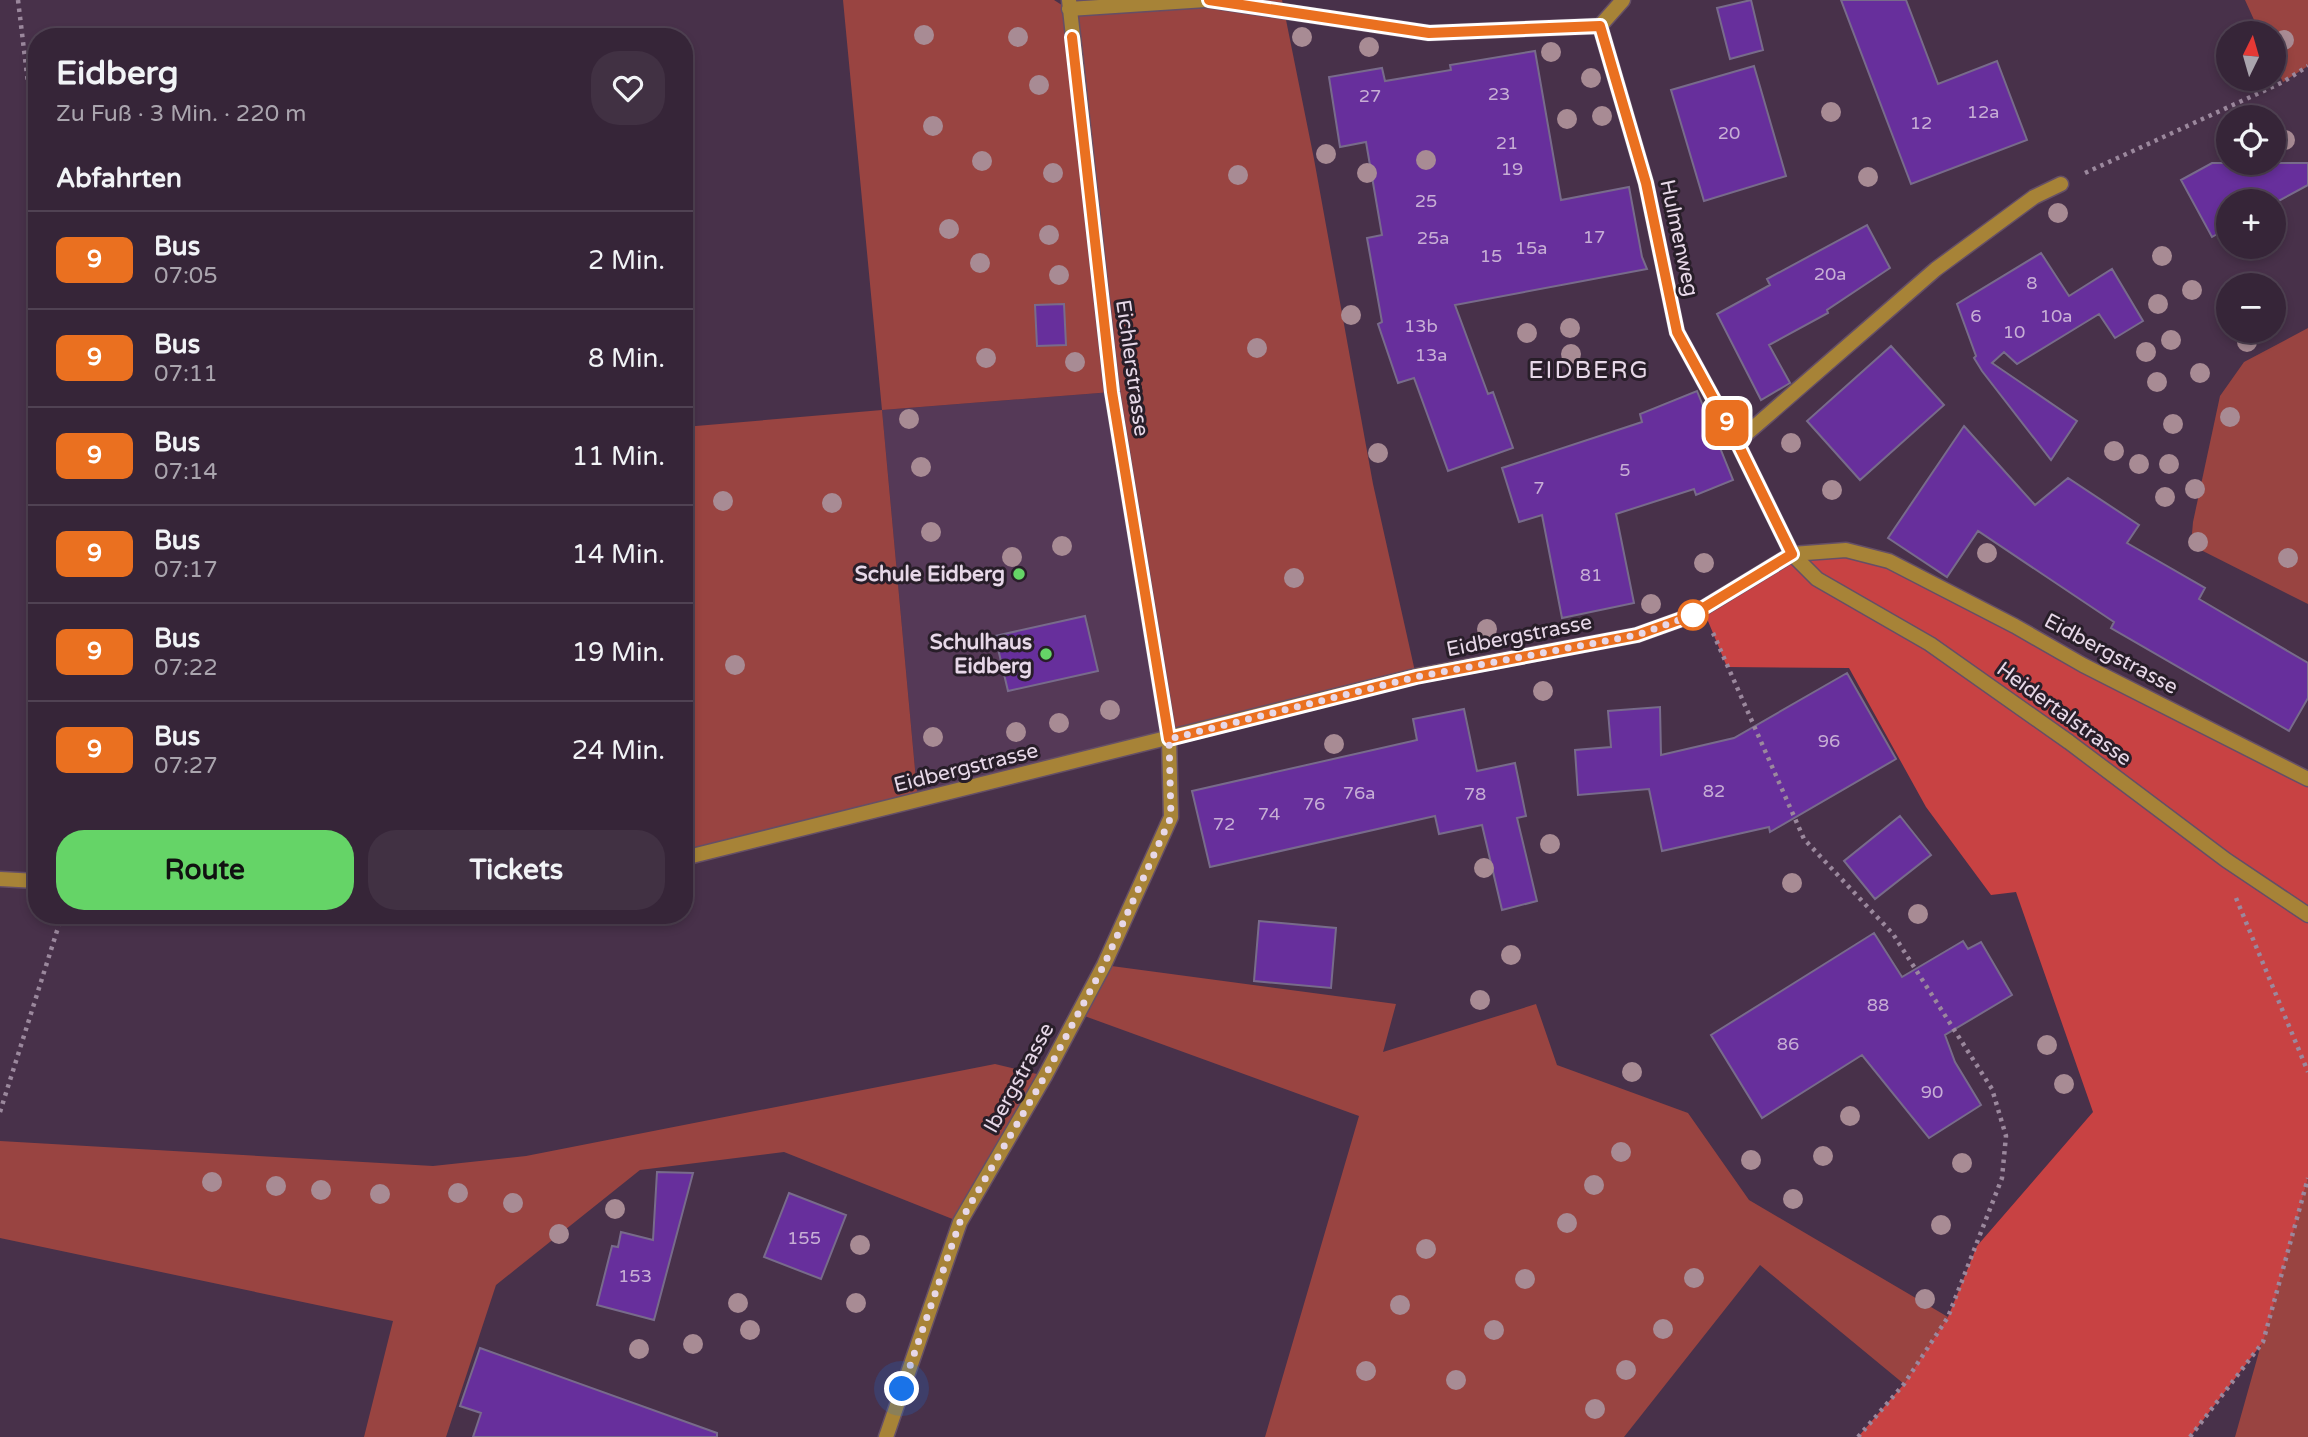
<!DOCTYPE html>
<html lang="de">
<head>
<meta charset="utf-8">
<style>
	body { margin:0; font-family:"Varela Round",sans-serif; background:#413143; color:#f1f3f6; height:100vh; display:flex; flex-direction:column; font-size:26px; white-space:nowrap }
	* { box-sizing:border-box; margin:0 }
	p { font-size:23px; color:#aaa5ae }
	.icon { flex:none; width:38px; height:38px; fill:none; stroke:currentColor; stroke-width:2; stroke-linecap:round; stroke-linejoin:round }
	.map { position:relative; flex:1; overflow:hidden }
	.side { position:absolute; left:28px; top:28px; width:665px; height:896px; display:flex; flex-direction:column; background:#362538; border-radius:28px; box-shadow:0 4px 10px #0003,0 0 0 2px #504253 }
	.side>* { flex:none }
	.badge { padding:0 14px; border-radius:10px; font-size:24px; line-height:46px }
	.needle { width:46px; rotate:5deg }
	.tools { position:absolute; left:2216px; top:21px; display:grid; gap:14px }
	.tools a { display:grid; place-items:center; width:70px; height:70px; border-radius:50%; background:#362538; box-shadow:0 4px 10px #0003,0 0 0 2px #504253; font-size:35px }
	.you { position:absolute; width:35px; height:35px; margin:-18px; border:5px solid #fff; border-radius:50%; background:#1a73e8; box-shadow:0 0 0 10px #1a73e833 }
	.map>.badge { position:absolute; translate:-50% -50%; box-shadow:0 0 0 4px #fff }
	h2 { padding:0 28px; font-size:26px; line-height:63px }
	.round { display:grid; place-items:center; flex:none; width:74px; height:74px; border-radius:28px; background:#413143 }
	.summary { display:flex; align-items:center; justify-content:space-between; height:119px; padding:0 28px }
	h1 { font-size:33px; font-weight:700; line-height:52px }
	.action { display:flex; gap:14px; margin-top:auto; padding:14px 28px }
	.action a { flex:1; height:80px; border-radius:28px; background:#65d467; color:#111; font-size:28px; font-weight:700; line-height:80px; text-align:center }
	.action a+a { background:#413143; color:#f1f3f6 }
	ul { padding:0; list-style:none }
	li { display:flex; align-items:center; gap:21px; height:98px; padding:0 28px; border-top:2px solid #504253 }
	li div { flex:1 }
	li b { display:block; font-size:26px }
	li em { font-style:normal }
	li .badge { min-width:77px; font-weight:700; text-align:center }
	.map>svg:first-child { display:block }
</style>
</head>
<body>
<div class="map">
<svg width="2308" height="1437" viewBox="0 0 2308 1437">
	<rect width="100%" height="100%" fill="#48314a"/>
	<path fill="#553957" d="M1112,392L1169,739L918,802L882,410Z"/>
	<path fill="#994441" d="M843,0H1054L1068,9L1069,0H1282L1314,159L1373,484L1416,676L1169,739L1112,392L882,410L918,802L684,858V427L882,410Z
		M2245,0H2308V66L2283,82L2273,62V33H2260Z
		M2308,328V604L2191,545L2193,522L2220,396L2244,362Z
		M1104,965L1396,1004L1383,1052L1536,1004L1557,1065L1688,1113L1749,1200L1948,1317L1904,1384L1760,1265L1624,1437H1265L1359,1116L1079,1014Z
		M995,1064L1045,1076L960,1222L784,1152L640,1170L496,1285L446,1437H364L393,1321L0,1238V1141L433,1166L526,1156Z
		M2308,1178V1437H2235Z"/>
	<path fill="#c84243" d="M1846,550L1889,561L2308,779V1178L2263,1342L2190,1437H1858L1904,1384L1948,1317L1977,1246L2093,1112L2016,892L1991,895L1926,807L1849,668L1727,667L1703,609L1792,554Z"/>
	<path fill="#672f9c" stroke="#786b8b" stroke-width="2" d="M1751,0L1763,50L1730,59L1717,8Z
		M1841,0H1906L1938,84L1997,61L2027,140L1911,184Z
		M1535,51L1561,200L1629,187L1642,257L1647,269L1455,305L1488,394L1493,392L1513,448L1448,471L1414,378L1398,383L1378,324L1382,322L1367,238L1382,235L1366,142L1340,147L1329,77L1382,68L1385,81L1451,70L1450,65Z
		M1754,66L1786,176L1704,201L1671,90Z
		M2212,163H2308V185L2273,204V201H2228V228L2212,237L2181,180Z
		M1867,225L1890,268L1827,310L1828,313L1769,345L1790,383L1761,400L1717,314L1770,285L1767,279Z
		M2041,253L2069,296L2112,269L2143,321L2115,338L2099,314L2017,364L2004,352L1992,363L2077,421L2051,460L1982,371L1974,358L1976,356L1957,304Z
		M1064,304L1066,345L1037,346L1035,305Z
		M1891,346L1944,405L1860,480L1807,421Z
		M1697,391L1733,480L1696,495L1694,489L1616,514L1634,603L1562,618L1542,515L1519,522L1502,468L1642,422L1640,414Z
		M1964,426L2035,505L2068,478L2139,525L2127,543L2205,588L2199,599L2308,663V698L2289,731L2111,628L2114,622L1978,531L1947,577L1888,538Z
		M1085,616L1098,671L1008,691L995,636Z
		M1847,673L1896,759L1770,832L1769,827L1662,851L1649,789L1578,795L1575,750L1611,747L1608,711L1660,707L1661,755L1734,738Z
		M1464,709L1477,771L1515,763L1526,816L1517,818L1537,901L1502,910L1482,825L1439,834L1435,816L1210,867L1192,791L1417,740L1413,719Z
		M1900,816L1931,855L1875,899L1844,861Z
		M1259,921L1336,928L1331,988L1254,981Z
		M1874,933L1902,977L1963,941L1968,949L1981,942L2012,995L1945,1035L1955,1062L1981,1105L1929,1138L1862,1055L1762,1118L1711,1035Z
		M657,1172L693,1173L654,1320L597,1305L612,1246L618,1247L621,1232L653,1240Z
		M789,1193L846,1215L821,1279L764,1257Z
		M480,1348L717,1433V1437H473L481,1413L460,1406Z"/>
	<g fill="none" stroke-linecap="round" stroke-linejoin="round">
		<defs>
			<path id="minor" d="M1208,0L1429,33L1600,26
				M1069,9L1206,0
				M1600,26L1646,183L1677,332L1737,442L1792,554L1817,579L1930,644L2069,742L2226,860L2308,915
				M1600,26L1623,0
				M1737,442L1936,269L2034,197L2061,184
				M886,1437L960,1222L1045,1076L1104,965L1171,817L1169,739L1112,392L1069,0"/>
			<path id="tertiary" d="M684,858L1416,676L1637,635L1690,616L1792,554L1846,550L1889,561L2015,626L2083,665L2308,779
				M0,879L37,881"/>
		</defs>
		<use href="#minor" stroke="#654f66" stroke-width="17"/>
		<use href="#tertiary" stroke="#654f66" stroke-width="17"/>
		<path stroke="#9b889d" stroke-width="4.5" stroke-dasharray="3.5 5" stroke-linecap="butt" d="M18,0L37,158
			M2085,173L2283,82L2308,66
			M1713,633L1804,839L1893,934L1992,1089L2006,1136L2002,1178L1948,1317L1904,1384L1858,1437
			M2236,898L2308,1072
			M0,1112L62,915
			M2190,1437L2263,1342L2308,1178"/>
		<use href="#minor" stroke="#a78337" stroke-width="14"/>
		<use href="#tertiary" stroke="#a78337" stroke-width="14"/>
	</g>
	<g fill="#a88b94">
		<circle cx="924" cy="35" r="10"/>
		<circle cx="1018" cy="37" r="10"/>
		<circle cx="1302" cy="37" r="10"/>
		<circle cx="2284" cy="40" r="10"/>
		<circle cx="1369" cy="47" r="10"/>
		<circle cx="1551" cy="52" r="10"/>
		<circle cx="1591" cy="78" r="10"/>
		<circle cx="1039" cy="85" r="10"/>
		<circle cx="1831" cy="112" r="10"/>
		<circle cx="1602" cy="116" r="10"/>
		<circle cx="1567" cy="119" r="10"/>
		<circle cx="933" cy="126" r="10"/>
		<circle cx="2285" cy="140" r="10"/>
		<circle cx="1326" cy="154" r="10"/>
		<circle cx="1426" cy="160" r="10"/>
		<circle cx="982" cy="161" r="10"/>
		<circle cx="1053" cy="173" r="10"/>
		<circle cx="1367" cy="173" r="10"/>
		<circle cx="1238" cy="175" r="10"/>
		<circle cx="1868" cy="177" r="10"/>
		<circle cx="2058" cy="213" r="10"/>
		<circle cx="949" cy="229" r="10"/>
		<circle cx="1049" cy="235" r="10"/>
		<circle cx="2162" cy="256" r="10"/>
		<circle cx="980" cy="263" r="10"/>
		<circle cx="1059" cy="275" r="10"/>
		<circle cx="2192" cy="290" r="10"/>
		<circle cx="2158" cy="304" r="10"/>
		<circle cx="1351" cy="315" r="10"/>
		<circle cx="1570" cy="328" r="10"/>
		<circle cx="1527" cy="333" r="10"/>
		<circle cx="2171" cy="340" r="10"/>
		<circle cx="2247" cy="342" r="10"/>
		<circle cx="1257" cy="348" r="10"/>
		<circle cx="2146" cy="352" r="10"/>
		<circle cx="1571" cy="354" r="10"/>
		<circle cx="986" cy="358" r="10"/>
		<circle cx="1075" cy="362" r="10"/>
		<circle cx="2200" cy="373" r="10"/>
		<circle cx="2157" cy="382" r="10"/>
		<circle cx="2230" cy="417" r="10"/>
		<circle cx="909" cy="419" r="10"/>
		<circle cx="2173" cy="424" r="10"/>
		<circle cx="1791" cy="443" r="10"/>
		<circle cx="2114" cy="451" r="10"/>
		<circle cx="1378" cy="453" r="10"/>
		<circle cx="2139" cy="464" r="10"/>
		<circle cx="2169" cy="464" r="10"/>
		<circle cx="921" cy="467" r="10"/>
		<circle cx="2195" cy="489" r="10"/>
		<circle cx="1832" cy="490" r="10"/>
		<circle cx="2165" cy="497" r="10"/>
		<circle cx="723" cy="501" r="10"/>
		<circle cx="832" cy="503" r="10"/>
		<circle cx="931" cy="532" r="10"/>
		<circle cx="2198" cy="542" r="10"/>
		<circle cx="1062" cy="546" r="10"/>
		<circle cx="1987" cy="553" r="10"/>
		<circle cx="1012" cy="557" r="10"/>
		<circle cx="2288" cy="558" r="10"/>
		<circle cx="1704" cy="563" r="10"/>
		<circle cx="1294" cy="578" r="10"/>
		<circle cx="1651" cy="604" r="10"/>
		<circle cx="1487" cy="629" r="10"/>
		<circle cx="735" cy="665" r="10"/>
		<circle cx="1543" cy="691" r="10"/>
		<circle cx="1110" cy="710" r="10"/>
		<circle cx="1059" cy="723" r="10"/>
		<circle cx="1016" cy="732" r="10"/>
		<circle cx="933" cy="737" r="10"/>
		<circle cx="1334" cy="744" r="10"/>
		<circle cx="1550" cy="844" r="10"/>
		<circle cx="1484" cy="868" r="10"/>
		<circle cx="1792" cy="883" r="10"/>
		<circle cx="1918" cy="914" r="10"/>
		<circle cx="1511" cy="955" r="10"/>
		<circle cx="1480" cy="1000" r="10"/>
		<circle cx="2047" cy="1045" r="10"/>
		<circle cx="1632" cy="1072" r="10"/>
		<circle cx="2064" cy="1084" r="10"/>
		<circle cx="1850" cy="1116" r="10"/>
		<circle cx="1621" cy="1152" r="10"/>
		<circle cx="1823" cy="1156" r="10"/>
		<circle cx="1751" cy="1160" r="10"/>
		<circle cx="1962" cy="1163" r="10"/>
		<circle cx="212" cy="1182" r="10"/>
		<circle cx="1594" cy="1185" r="10"/>
		<circle cx="276" cy="1186" r="10"/>
		<circle cx="321" cy="1190" r="10"/>
		<circle cx="458" cy="1193" r="10"/>
		<circle cx="380" cy="1194" r="10"/>
		<circle cx="1793" cy="1199" r="10"/>
		<circle cx="513" cy="1203" r="10"/>
		<circle cx="615" cy="1209" r="10"/>
		<circle cx="1567" cy="1223" r="10"/>
		<circle cx="1941" cy="1225" r="10"/>
		<circle cx="559" cy="1234" r="10"/>
		<circle cx="860" cy="1245" r="10"/>
		<circle cx="1426" cy="1249" r="10"/>
		<circle cx="1694" cy="1278" r="10"/>
		<circle cx="1525" cy="1279" r="10"/>
		<circle cx="1925" cy="1299" r="10"/>
		<circle cx="738" cy="1303" r="10"/>
		<circle cx="856" cy="1303" r="10"/>
		<circle cx="1400" cy="1305" r="10"/>
		<circle cx="1663" cy="1329" r="10"/>
		<circle cx="750" cy="1330" r="10"/>
		<circle cx="1494" cy="1330" r="10"/>
		<circle cx="693" cy="1344" r="10"/>
		<circle cx="639" cy="1349" r="10"/>
		<circle cx="1626" cy="1370" r="10"/>
		<circle cx="1366" cy="1371" r="10"/>
		<circle cx="1456" cy="1380" r="10"/>
		<circle cx="1595" cy="1409" r="10"/>
	</g>
	<g fill="none" stroke-linecap="round" stroke-linejoin="round">
		<defs>
			<path id="line" d="M1072,37L1112,392L1169,739L1416,677L1637,635L1690,616L1792,554L1737,442L1677,332L1646,183L1600,26L1429,33L1209,0"/>
		</defs>
		<use href="#line" stroke="#fff" stroke-width="16"/>
		<use href="#line" stroke="#ea7020" stroke-width="10"/>
		<path stroke="#e7d8e8" stroke-width="7" stroke-dasharray="0 12.6" d="M902,1389L960,1222L1045,1076L1104,965L1171,817L1169,739L1416,677L1637,635L1693,615"/>
	</g>
	<g fill="#65d467" stroke="#281e29" stroke-width="2.5">
		<circle cx="1019" cy="574" r="7"/>
		<circle cx="1046" cy="654" r="7"/>
	</g>
	<circle fill="#fff" stroke="#ea7020" stroke-width="3.5" cx="1693" cy="615" r="14"/>
	<g text-anchor="middle" dominant-baseline="central" stroke-width="6" stroke-linejoin="round" paint-order="stroke">
		<g font-size="18" fill="#c7aed5">
			<text x="1499" y="94">23</text>
			<text x="1370" y="96">27</text>
			<text x="1983" y="112">12a</text>
			<text x="1921" y="123">12</text>
			<text x="1729" y="133">20</text>
			<text x="1507" y="143">21</text>
			<text x="1512" y="169">19</text>
			<text x="1426" y="201">25</text>
			<text x="1594" y="237">17</text>
			<text x="1433" y="238">25a</text>
			<text x="1531" y="248">15a</text>
			<text x="1491" y="256">15</text>
			<text x="1830" y="274">20a</text>
			<text x="2032" y="283">8</text>
			<text x="1976" y="316">6</text>
			<text x="2056" y="316">10a</text>
			<text x="1421" y="326">13b</text>
			<text x="2014" y="332">10</text>
			<text x="1431" y="355">13a</text>
			<text x="1625" y="470">5</text>
			<text x="1539" y="488">7</text>
			<text x="1591" y="575">81</text>
			<text x="1829" y="741">96</text>
			<text x="1714" y="791">82</text>
			<text x="1359" y="793">76a</text>
			<text x="1475" y="794">78</text>
			<text x="1314" y="804">76</text>
			<text x="1269" y="814">74</text>
			<text x="1224" y="824">72</text>
			<text x="1878" y="1005">88</text>
			<text x="1788" y="1044">86</text>
			<text x="1932" y="1092">90</text>
			<text x="804" y="1238">155</text>
			<text x="635" y="1276">153</text>
		</g>
		<g font-size="21" fill="#e7d8e8" stroke="#281e29">
			<text transform="translate(1679 238) rotate(78)">Hulmenweg</text>
			<text transform="translate(1132 368) rotate(82)">Eichlerstrasse</text>
			<text transform="translate(1519 636) rotate(-11)">Eidbergstrasse</text>
			<text transform="translate(2111 654) rotate(28)">Eidbergstrasse</text>
			<text transform="translate(2064 714) rotate(36)">Heidertalstrasse</text>
			<text transform="translate(966 768) rotate(-14)">Eidbergstrasse</text>
			<text transform="translate(1019 1078) rotate(-61)">Ibergstrasse</text>
		</g>
		<g font-size="21" font-weight="bold" fill="#e7d8e8" stroke="#281e29" text-anchor="end">
			<text x="1005" y="574">Schule Eidberg</text>
			<text x="1032" y="642">Schulhaus<tspan x="1032" dy="24">Eidberg</tspan></text>
		</g>
		<g font-size="24" letter-spacing="2" fill="#e7d8e8" stroke="#281e29">
			<text x="1589" y="370">EIDBERG</text>
		</g>
	</g>
</svg>
<div class="tools">
<a><svg class="needle" viewBox="-14 -14 28 28"><path d="M0-13l5 13h-10z" fill="#e53935"/><path d="M0 13l5-13h-10z" fill="#aaa5ae"/></svg></a>
<a><svg class="icon" aria-label="locate" viewBox="0 0 24 24"><circle cx="12" cy="12" r="6"/><path d="M12 2v4M12 18v4M2 12h4M18 12h4"/></svg></a>
<a>+</a>
<a>−</a>
</div>
<div class="you" style="left:902px;top:1389px"></div>
<b class="badge" style="left:1727px;top:423px;background:#ea7020;color:#fff">9</b>
<section class="side">
<div class="summary"><div><h1>Eidberg</h1><p>Zu Fuß · 3 Min. · 220 m</p></div><a class="round"><svg class="icon" aria-label="heart" viewBox="0 0 24 24"><path d="M12 20l-8-8c-3-5 5-10 8-4 3-6 11-1 8 4z"/></svg></a></div>
<h2>Abfahrten</h2>
<ul>
<li><span class="badge" style="background:#ea7020;color:#fff">9</span><div><b>Bus</b><p>07:05</p></div><em>2 Min.</em></li>
<li><span class="badge" style="background:#ea7020;color:#fff">9</span><div><b>Bus</b><p>07:11</p></div><em>8 Min.</em></li>
<li><span class="badge" style="background:#ea7020;color:#fff">9</span><div><b>Bus</b><p>07:14</p></div><em>11 Min.</em></li>
<li><span class="badge" style="background:#ea7020;color:#fff">9</span><div><b>Bus</b><p>07:17</p></div><em>14 Min.</em></li>
<li><span class="badge" style="background:#ea7020;color:#fff">9</span><div><b>Bus</b><p>07:22</p></div><em>19 Min.</em></li>
<li><span class="badge" style="background:#ea7020;color:#fff">9</span><div><b>Bus</b><p>07:27</p></div><em>24 Min.</em></li>
</ul>
<div class="action"><a>Route</a><a>Tickets</a></div>
</section>
</div>
</body>
</html>
